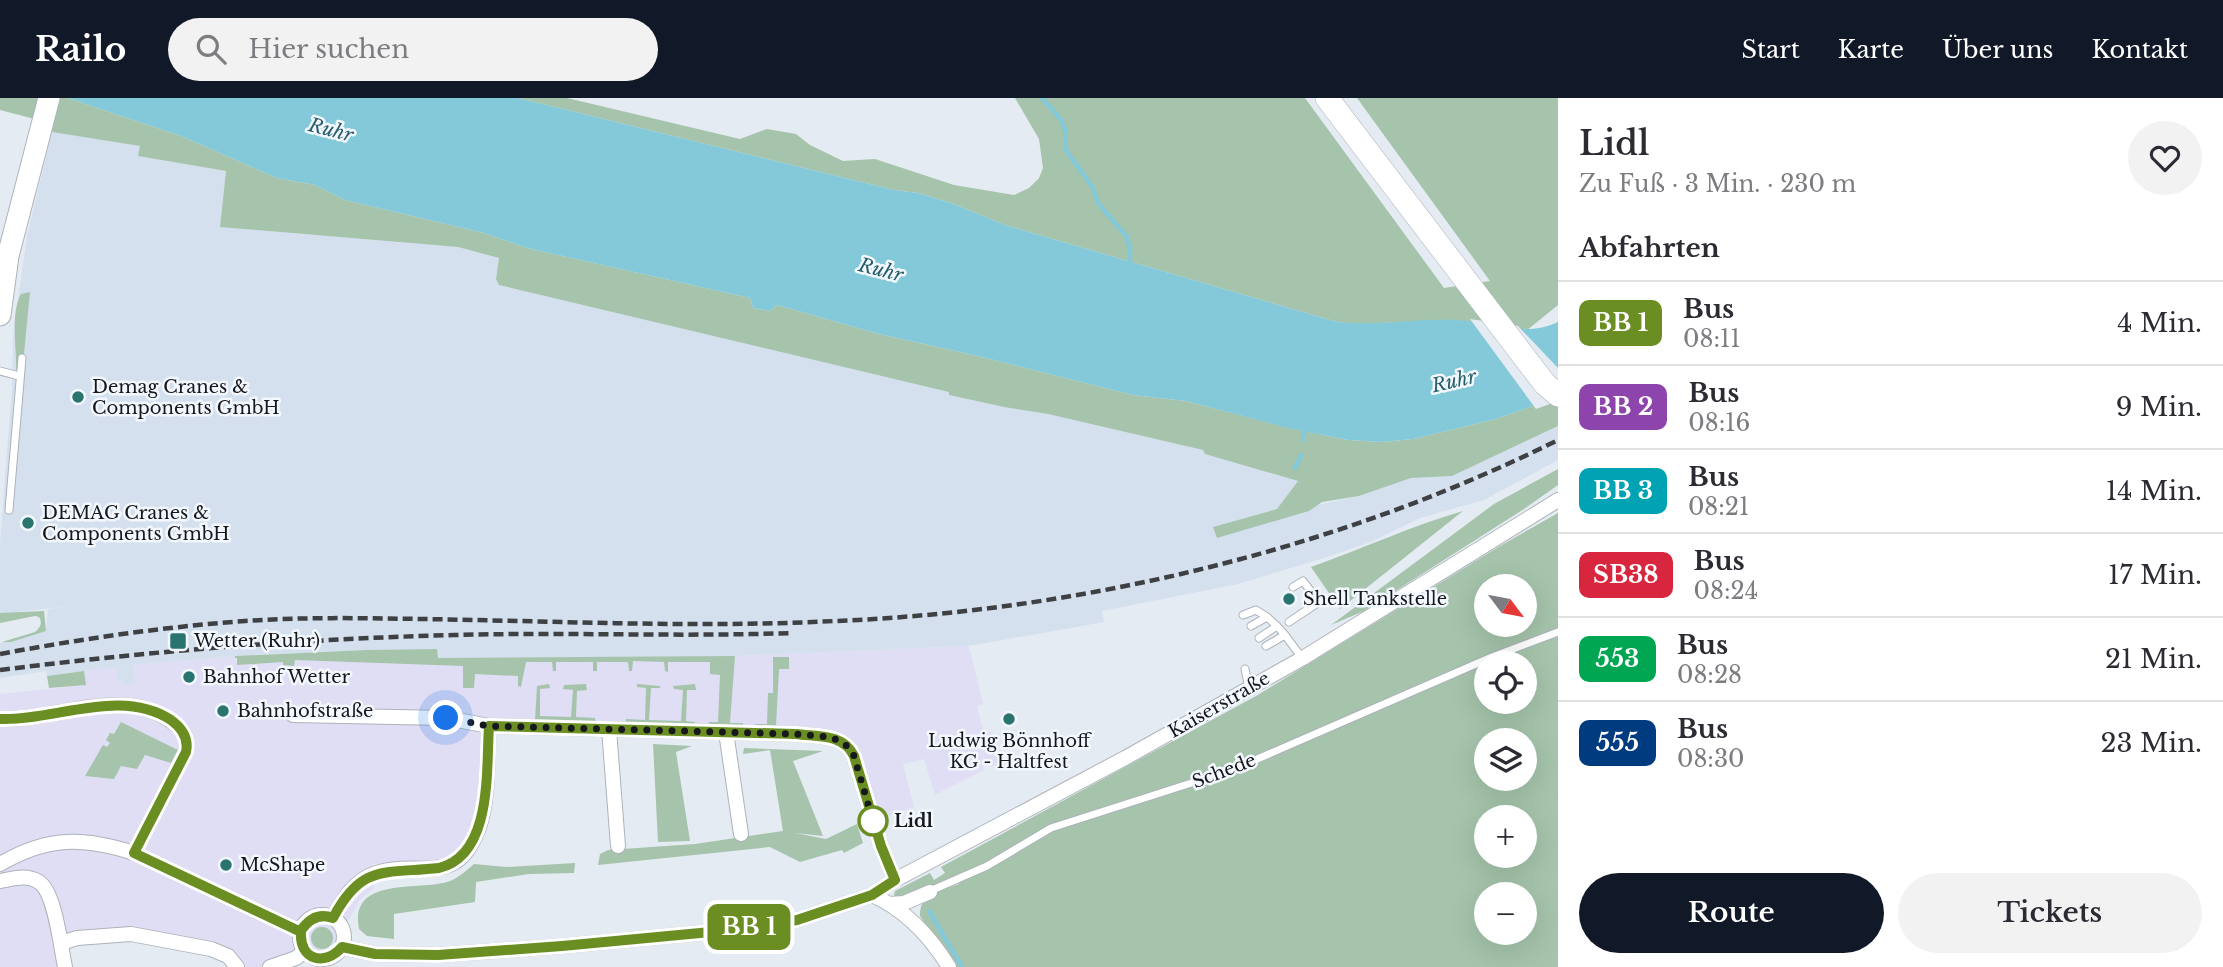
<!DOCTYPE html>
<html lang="de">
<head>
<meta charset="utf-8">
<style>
	body { margin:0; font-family:"Libre Baskerville",serif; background:#f2f2f3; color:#2b2b33; height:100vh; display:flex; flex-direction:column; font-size:26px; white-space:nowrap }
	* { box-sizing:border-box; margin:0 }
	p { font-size:23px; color:#7c7c81 }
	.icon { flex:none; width:38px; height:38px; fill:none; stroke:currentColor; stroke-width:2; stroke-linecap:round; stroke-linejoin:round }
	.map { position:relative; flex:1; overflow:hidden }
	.drawer { display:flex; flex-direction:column; background:#fff; width:665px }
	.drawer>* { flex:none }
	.badge { padding:0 14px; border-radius:10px; font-size:24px; line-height:46px }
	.needle { width:46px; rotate:122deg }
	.buttons { position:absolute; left:1474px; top:476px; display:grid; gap:14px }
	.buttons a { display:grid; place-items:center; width:63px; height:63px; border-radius:50%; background:#fff; box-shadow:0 7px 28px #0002; font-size:35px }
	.you { position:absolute; width:35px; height:35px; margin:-18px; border:5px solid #fff; border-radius:50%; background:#1a73e8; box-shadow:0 0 0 10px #1a73e833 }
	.map>.badge { position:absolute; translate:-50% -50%; box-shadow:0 0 0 4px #fff }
	h2 { padding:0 21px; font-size:26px; line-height:63px }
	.round { display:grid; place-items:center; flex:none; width:74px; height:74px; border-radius:37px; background:#f2f2f3 }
	.head { display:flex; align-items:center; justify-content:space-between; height:119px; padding:0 21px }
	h1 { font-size:33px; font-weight:600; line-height:52px }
	.primary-button { display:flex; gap:14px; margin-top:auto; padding:14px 21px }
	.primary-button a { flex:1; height:80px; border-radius:42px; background:#111827; color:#fff; font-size:28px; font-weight:600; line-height:80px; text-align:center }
	.primary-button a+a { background:#f2f2f3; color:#2b2b33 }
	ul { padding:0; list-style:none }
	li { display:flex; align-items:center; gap:21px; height:84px; padding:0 21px; border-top:2px solid #e1e1e2 }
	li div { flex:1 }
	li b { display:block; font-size:26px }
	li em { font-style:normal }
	li .badge { min-width:77px; font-weight:700; text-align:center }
	header { display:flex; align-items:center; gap:42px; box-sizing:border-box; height:98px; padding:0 35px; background:#111827; color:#fff }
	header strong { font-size:33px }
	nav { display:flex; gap:38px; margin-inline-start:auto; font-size:24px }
	.search { width:490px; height:63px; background:#f2f2f3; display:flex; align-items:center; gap:18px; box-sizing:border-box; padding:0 24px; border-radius:38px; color:#7c7c81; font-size:26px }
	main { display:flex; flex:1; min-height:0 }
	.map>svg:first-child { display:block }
</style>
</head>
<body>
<header>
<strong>Railo</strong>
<div class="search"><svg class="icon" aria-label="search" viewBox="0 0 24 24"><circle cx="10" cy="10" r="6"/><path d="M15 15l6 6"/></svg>Hier suchen</div>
<nav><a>Start</a><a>Karte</a><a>Über uns</a><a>Kontakt</a></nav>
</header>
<main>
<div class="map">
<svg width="1558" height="869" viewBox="0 0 1558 869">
	<rect width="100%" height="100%" fill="#e5ebf3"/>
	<path fill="#e0def4" d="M969,548L983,606L977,608L984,635L991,634L999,665L991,669L989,665L983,669L984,672L935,697L924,661L903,666L914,709L880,721L856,648L843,636L839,638L486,624L482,685L473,726L467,740L455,755L441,763L373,766L374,790L359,803L347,825L356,852L342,850L335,857L321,861L312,859L305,853L270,869H237L227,858L149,839L61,845L64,869H0V596L85,587L84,573L116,569L117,583L135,585L133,567L235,558L238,567L283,564L294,567L295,562L712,559Z"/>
	<path fill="#d4e0ee" d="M52,34L141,48L139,58L226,73L220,129L458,149L499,160L496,180L499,187L950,294L949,297L1004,309L1048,316L1203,352L1206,356L1298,383L1277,411L1214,429L1359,398L1411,380L1452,378L1558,328V362L1484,402L1420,420L1373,443L1324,460L1238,486L1102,513L1104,524L969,548L712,559L437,560V551L366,552L235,558L133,567L135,586L124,587V583L117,584L116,569L47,578L46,573L0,580V545L46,533L48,511L69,508L0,516V445L12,290L13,237L27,138Z"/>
	<path fill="#a5c4ab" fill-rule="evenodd" d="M0,0H68L181,38L277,80L315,87L345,102L484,135L527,150L750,200L753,210L770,213L777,207L879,236L978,258L1133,297L1186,303L1289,330L1348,342L1382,344L1413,341L1496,321L1558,299V328L1452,378L1411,380L1359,398L1322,404L1309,413L1217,440L1213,429L1277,411L1298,383L1205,356L1203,352L1048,316L1004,309L949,297V294L499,187L496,181L499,160L458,149L220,129L226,73L138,58L140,48L52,34L54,26L0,12Z
		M518,0H567L740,41L767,31L796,36L810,47L843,63L875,61L954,87L1014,97L1029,90L1039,80L1043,70L1039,41L1015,0H1305L1444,190L1490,183L1357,0H1558V207L1526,233L1456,222L1356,226L1337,224L1008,128L951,105L918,95L894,92Z
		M30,194L24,256H21L18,272L16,271C17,250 10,216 21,196Z
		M1558,371V387L1524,411L1364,513L1331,527L1494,406Z
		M1463,413L1340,511L1311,469C1362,451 1411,428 1463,413Z
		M1558,415V869H954L920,818C920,794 939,793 959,786L957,780L898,800L894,797L895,793L930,775L934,782L945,775L941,769L1256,598L1500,448ZM1486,488H1524V527H1486ZM1486,565H1524V604H1486ZM1486,642H1524V681H1486ZM1486,719H1524V758H1486ZM1486,796H1524V835H1486Z
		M44,513L46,533L11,544H2L35,534C40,530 43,525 39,519L35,518L0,525V515Z
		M437,551L438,560L735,558L730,625H743V629L708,628L709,624H718L720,577L710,576V564H668V574L665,573L664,564L633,563L632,573H629L628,564H597V573H593V564H556V573H553L552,564H526L521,589L518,588V578L475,576L474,590H463V568L295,562L294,568L283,567V564L237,567V560H235V558L366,552Z
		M773,559H789V571H779L776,628L789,629L790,631L755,630V626H767L768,595H773Z
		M84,573L86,587L49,590L47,578Z
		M549,586L550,590L540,591V618L571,619L573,592L563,591L564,587L586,586L587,592L577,593L576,619L595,620V624L547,622V624L535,622L537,588Z
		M637,586L660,588V590H651L649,622L681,623L683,592L674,591L673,588L695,586L696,592H687L686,623L695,624V628L625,625L626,621L645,622L646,590L637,589Z
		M121,624L178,652L171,665L145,657L137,671L121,668L114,681L85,678L103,647L107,649L110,645L106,642L110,635L114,636Z
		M653,646L692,648L676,654L690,743L658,744Z
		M744,650L823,653L793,663L823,738L795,735L826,741L857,726L863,745L844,755L842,752L800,764L770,749L598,767L600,756L608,752L695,746L783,733L770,652L743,656Z
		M575,765L574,775L529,776L476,784L475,804L394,816V841L367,838L359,831C349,778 418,793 447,784C457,781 466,773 474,766L506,769Z
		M311 840a11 11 0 1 1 22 0a11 11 0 1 1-22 0Z"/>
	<path fill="#84c9d9" d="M68,0H518L894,92L918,95L951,105L1008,128L1337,224C1377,228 1417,220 1457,222C1491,224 1525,240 1558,224V299L1496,321L1413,341L1382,344L1348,342L1288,330L1186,303L1133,297L978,258L879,236L777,207L770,213L753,210L750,200L527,150L484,135L345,102L315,87L277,80L181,38Z"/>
	<path fill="#e5ebf3" d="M1470,221L1518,228L1558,270V303L1536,311Z"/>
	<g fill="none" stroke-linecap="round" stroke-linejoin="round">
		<path stroke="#84c9d9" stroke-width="4.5" d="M1042,0C1059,21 1068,21 1065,51L1093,90L1098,105L1127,139L1130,152V165
			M1303,342L1306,329
			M1295,370L1301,357
			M929,813L962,869"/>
		<defs>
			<path id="lane" d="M0,273L19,278
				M9,412L22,260
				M1243,517L1256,512L1267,519
				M1289,524L1319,504L1303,483L1293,489
				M1251,528L1267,519L1277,528
				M1259,540L1277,528L1285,537
				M1266,548L1285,537L1302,560
				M1245,571L1249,590
				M930,793L987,768L1051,730L1232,672L1492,559L1558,534"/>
			<path id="street" d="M293,617L446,620L489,628L796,636C817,639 843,635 854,658L881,748L895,782
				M0,621C56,623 126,586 175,626C185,633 188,642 186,654L134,755
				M609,631L618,748
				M726,634L741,736
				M0,766C48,738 83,739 134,755L301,834
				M0,783C13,781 26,776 39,784C55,794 61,850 65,869
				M872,797C906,812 930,838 949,869
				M889,806L904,805L930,794
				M300 839a22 22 0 1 1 44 0a22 22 0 1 1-44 0Z
				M333,820C343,801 355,782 376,775C421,761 457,791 479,729C489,700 487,658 489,628
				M61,845L77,840L131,836L211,851L228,858L237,869
				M342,849L375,856L438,857L562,848L732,832L797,822L872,797L895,782L1125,660L1303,560L1558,402
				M270,869L296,860L305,853"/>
			<path id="secondary" d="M0,217L8,158L49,0"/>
			<path id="primary" d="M1327,0L1525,260L1545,286L1558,297"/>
		</defs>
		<use href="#lane" stroke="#adb3ba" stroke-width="9"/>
		<use href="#street" stroke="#adb3ba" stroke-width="16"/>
		<use href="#secondary" stroke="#adb3ba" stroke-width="23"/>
		<use href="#primary" stroke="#adb3ba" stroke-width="24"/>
		<use href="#lane" stroke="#fff" stroke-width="7"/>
		<use href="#street" stroke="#fff" stroke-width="14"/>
		<use href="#secondary" stroke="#fff" stroke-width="21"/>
		<use href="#primary" stroke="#fff" stroke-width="23"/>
		<path stroke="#3e4044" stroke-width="4.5" stroke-dasharray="10 5" stroke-linecap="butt" d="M0,556C81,541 162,529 245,523C303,519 362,520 420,521C558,523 697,530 835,523C1081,513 1337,452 1558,342
			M0,572C151,553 302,541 454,537C567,534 680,539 793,535"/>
	</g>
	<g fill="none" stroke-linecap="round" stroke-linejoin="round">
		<defs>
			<path id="line" d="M0,621C55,623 121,589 171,622C182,630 189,640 186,654L134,755L301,834C299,862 325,869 342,849L375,856L438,857L562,848L732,832L797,822L872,797L895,782L881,748L854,658C843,635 817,639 796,636L489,628C486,671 493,757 439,770C385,776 362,765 333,820C320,815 310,820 302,831"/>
		</defs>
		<use href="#line" stroke="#fff" stroke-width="16"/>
		<use href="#line" stroke="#6b8e23" stroke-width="10"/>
		<path stroke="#16181b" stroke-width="7" stroke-dasharray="0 12.6" d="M446,620L489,628L796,636C817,639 843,635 854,658L873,723"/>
	</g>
	<g fill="#2a7470" stroke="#f3f8ff" stroke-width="2.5">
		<circle cx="78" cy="299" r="7"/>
		<circle cx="28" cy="425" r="7"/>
		<circle cx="1289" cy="501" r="7"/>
		<rect x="169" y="534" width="18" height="18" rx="3.5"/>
		<circle cx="189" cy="579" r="7"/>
		<circle cx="223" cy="613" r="7"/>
		<circle cx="1009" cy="621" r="7"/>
		<circle cx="226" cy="767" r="7"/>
	</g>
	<circle fill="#fff" stroke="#6b8e23" stroke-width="3.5" cx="873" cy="723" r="14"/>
	<g text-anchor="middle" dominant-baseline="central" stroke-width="5" stroke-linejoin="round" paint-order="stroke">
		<g font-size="18" fill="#16181b" stroke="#f3f8ff" text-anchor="start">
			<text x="92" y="289">Demag Cranes &amp;<tspan x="92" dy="21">Components GmbH</tspan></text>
			<text x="42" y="415">DEMAG Cranes &amp;<tspan x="42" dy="21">Components GmbH</tspan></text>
			<text x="1303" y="501">Shell Tankstelle</text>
			<text x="194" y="543">Wetter (Ruhr)</text>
			<text x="203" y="579">Bahnhof Wetter</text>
			<text x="237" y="613">Bahnhofstraße</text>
			<text x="1009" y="643" text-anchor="middle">Ludwig Bönnhoff<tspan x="1009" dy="21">KG - Haltfest</tspan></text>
			<text x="240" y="767">McShape</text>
		</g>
		<g font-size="18" fill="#16181b" stroke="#f3f8ff">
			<text transform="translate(1219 607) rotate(-30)">Kaiserstraße</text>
			<text transform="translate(1224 673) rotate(-21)">Schede</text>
		</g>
		<g font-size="18" font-weight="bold" fill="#16181b" stroke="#f3f8ff" text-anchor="start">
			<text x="894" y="723">Lidl</text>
		</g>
		<g font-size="19" font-style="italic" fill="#265f6b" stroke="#f3f8ff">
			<text transform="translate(331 32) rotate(14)">Ruhr</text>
			<text transform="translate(881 172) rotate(14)">Ruhr</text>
			<text transform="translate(1454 283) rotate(-13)">Ruhr</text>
		</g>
	</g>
</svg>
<div class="buttons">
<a><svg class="needle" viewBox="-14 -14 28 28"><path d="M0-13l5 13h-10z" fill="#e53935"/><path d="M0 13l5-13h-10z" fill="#7c7c81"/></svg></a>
<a><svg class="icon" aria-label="locate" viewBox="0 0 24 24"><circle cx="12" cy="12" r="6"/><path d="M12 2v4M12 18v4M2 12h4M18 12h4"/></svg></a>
<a><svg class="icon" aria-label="layers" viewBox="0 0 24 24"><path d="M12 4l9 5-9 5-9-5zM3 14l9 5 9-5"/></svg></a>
<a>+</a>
<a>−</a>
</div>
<div class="you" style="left:446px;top:620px"></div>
<b class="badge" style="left:749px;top:829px;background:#6b8e23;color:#fff">BB 1</b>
</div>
<section class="drawer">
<div class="head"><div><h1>Lidl</h1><p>Zu Fuß · 3 Min. · 230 m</p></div><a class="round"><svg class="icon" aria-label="heart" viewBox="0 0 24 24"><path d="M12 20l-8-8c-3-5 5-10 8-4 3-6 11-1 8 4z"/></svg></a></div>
<h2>Abfahrten</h2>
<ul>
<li><span class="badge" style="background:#6b8e23;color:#fff">BB 1</span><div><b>Bus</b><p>08:11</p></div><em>4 Min.</em></li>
<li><span class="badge" style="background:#8e44ad;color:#fff">BB 2</span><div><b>Bus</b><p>08:16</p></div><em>9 Min.</em></li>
<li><span class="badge" style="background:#00a3b4;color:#fff">BB 3</span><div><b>Bus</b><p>08:21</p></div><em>14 Min.</em></li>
<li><span class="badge" style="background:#d7263d;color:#fff">SB38</span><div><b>Bus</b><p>08:24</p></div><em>17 Min.</em></li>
<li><span class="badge" style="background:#00a651;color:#fff">553</span><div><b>Bus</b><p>08:28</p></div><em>21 Min.</em></li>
<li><span class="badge" style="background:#003b80;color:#fff">555</span><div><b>Bus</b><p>08:30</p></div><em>23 Min.</em></li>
</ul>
<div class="primary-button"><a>Route</a><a>Tickets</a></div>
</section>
</main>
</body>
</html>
